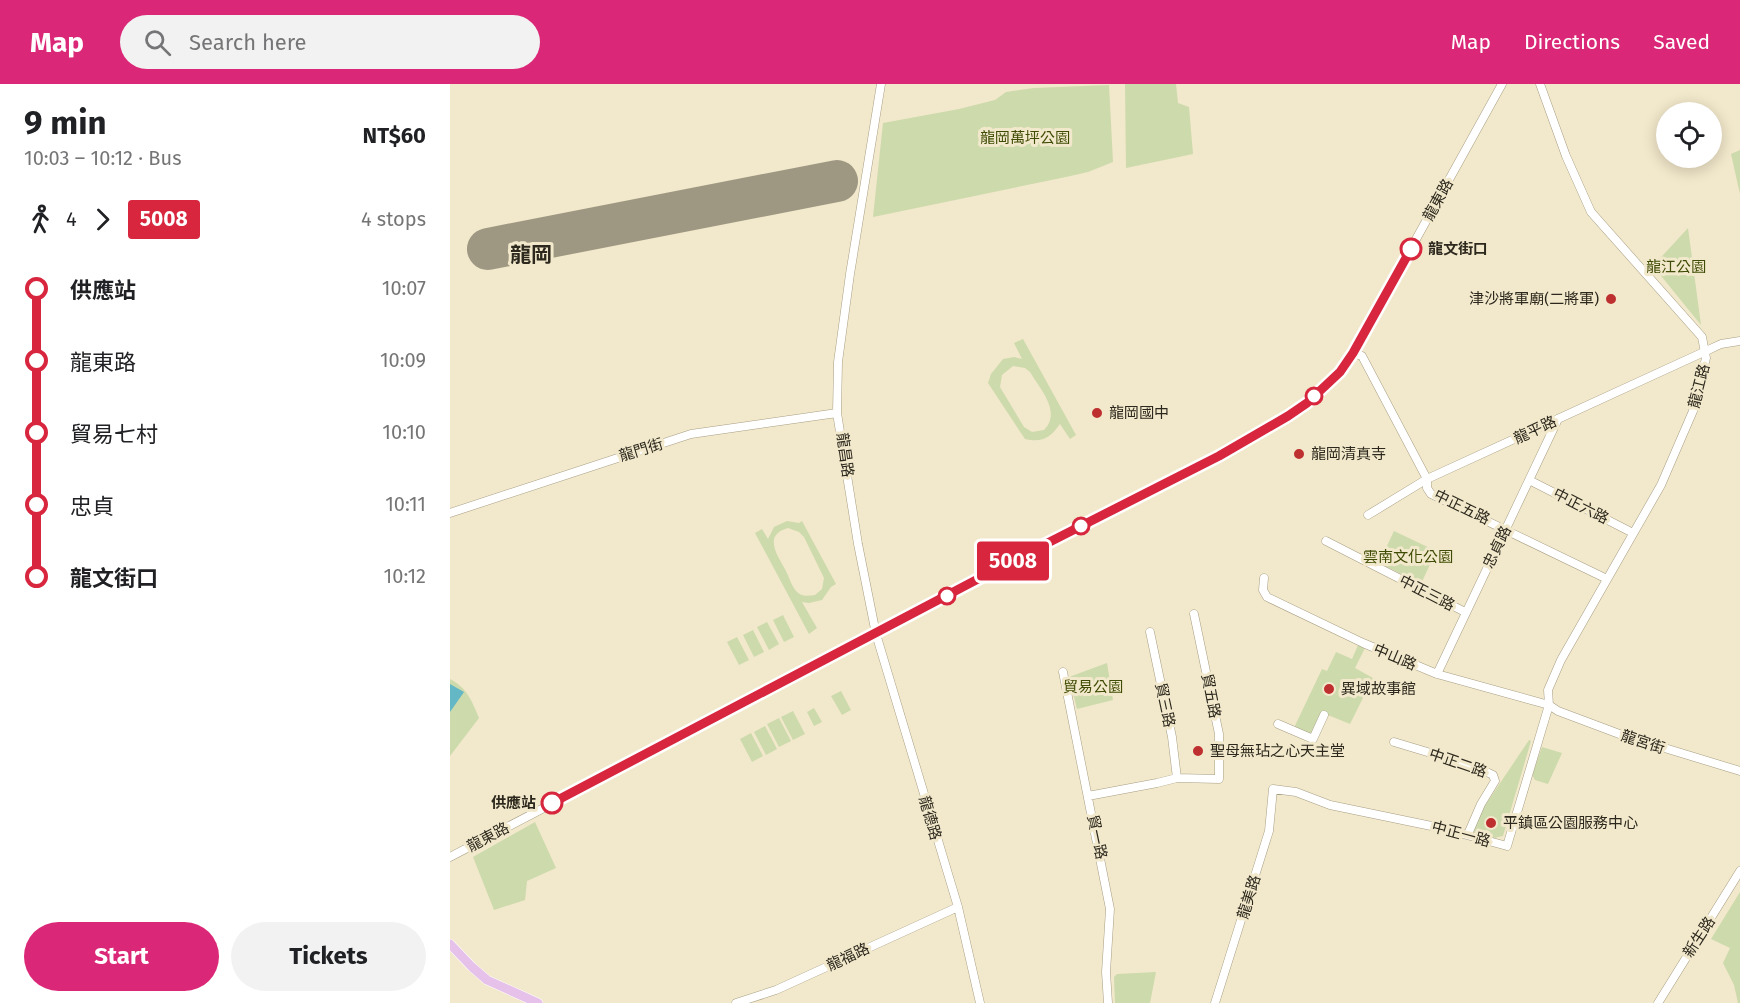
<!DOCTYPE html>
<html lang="en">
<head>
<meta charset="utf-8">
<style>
	body { margin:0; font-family:"Fira Sans","Noto Sans TC",sans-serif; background:#f2f2f2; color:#202124; height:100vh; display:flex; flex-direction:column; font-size:22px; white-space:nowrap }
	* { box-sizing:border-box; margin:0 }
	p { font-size:20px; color:#757577 }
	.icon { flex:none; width:33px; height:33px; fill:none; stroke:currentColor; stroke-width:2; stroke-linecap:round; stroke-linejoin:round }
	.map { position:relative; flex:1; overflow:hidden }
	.panel { display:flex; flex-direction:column; background:#fff; width:450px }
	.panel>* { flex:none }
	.badge { padding:0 12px; border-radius:4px; font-size:21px; line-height:39px }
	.buttons { position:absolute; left:1206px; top:18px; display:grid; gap:12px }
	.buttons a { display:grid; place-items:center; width:66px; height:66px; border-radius:50%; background:#fff; box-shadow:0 3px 15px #0003; font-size:30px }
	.map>.badge { position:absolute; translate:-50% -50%; box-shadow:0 0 0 3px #fff }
	.legs { display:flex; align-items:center; gap:9px; height:66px; padding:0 24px; font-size:20px }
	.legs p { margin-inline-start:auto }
	.summary { display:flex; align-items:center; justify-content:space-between; height:102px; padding:0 24px }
	h1 { font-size:33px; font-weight:700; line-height:45px }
	.action { display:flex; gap:12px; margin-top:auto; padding:12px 24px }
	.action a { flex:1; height:69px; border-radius:36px; background:#db2777; color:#fff; font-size:24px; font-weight:700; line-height:69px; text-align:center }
	.action a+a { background:#f2f2f2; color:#202124 }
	ul { padding:0 24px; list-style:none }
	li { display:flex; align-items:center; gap:21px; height:72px; font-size:22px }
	li i { display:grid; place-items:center; width:9px; height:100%; margin:0 8px; background:currentColor }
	li i::after { content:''; width:15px; height:15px; margin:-8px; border:4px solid; border-radius:50%; background:#fff }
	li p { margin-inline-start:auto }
	li:first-child i { background:linear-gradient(#0000 50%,currentColor 0) }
	li:last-child i { background:linear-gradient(currentColor 50%,#0000 0) }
	header { display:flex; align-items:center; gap:36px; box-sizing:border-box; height:84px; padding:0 30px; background:#db2777; color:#fff }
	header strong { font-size:28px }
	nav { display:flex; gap:33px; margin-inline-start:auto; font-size:21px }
	.search { width:420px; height:54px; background:#f2f2f2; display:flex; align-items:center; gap:15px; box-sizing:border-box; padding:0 21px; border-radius:33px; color:#757577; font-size:22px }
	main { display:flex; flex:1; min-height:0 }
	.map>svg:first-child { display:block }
</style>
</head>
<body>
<header>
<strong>Map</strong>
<div class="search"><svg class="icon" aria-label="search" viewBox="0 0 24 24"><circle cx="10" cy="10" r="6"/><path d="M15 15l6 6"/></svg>Search here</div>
<nav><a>Map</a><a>Directions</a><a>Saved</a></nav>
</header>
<main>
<section class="panel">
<div class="summary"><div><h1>9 min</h1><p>10:03 – 10:12 · Bus</p></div><b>NT$60</b></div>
<div class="legs"><svg class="icon" aria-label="walk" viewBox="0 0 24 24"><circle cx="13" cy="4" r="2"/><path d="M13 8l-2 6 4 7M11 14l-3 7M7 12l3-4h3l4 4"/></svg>4<svg class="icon" aria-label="forward" viewBox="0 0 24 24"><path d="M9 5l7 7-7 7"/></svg><b class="badge" style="background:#d7263d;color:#fff">5008</b><p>4 stops</p></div>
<ul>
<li><i style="color:#d7263d"></i><b>供應站</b><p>10:07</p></li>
<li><i style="color:#d7263d"></i><span>龍東路</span><p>10:09</p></li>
<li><i style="color:#d7263d"></i><span>貿易七村</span><p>10:10</p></li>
<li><i style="color:#d7263d"></i><span>忠貞</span><p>10:11</p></li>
<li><i style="color:#d7263d"></i><b>龍文街口</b><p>10:12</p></li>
</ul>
<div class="action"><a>Start</a><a>Tickets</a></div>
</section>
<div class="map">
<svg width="1290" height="919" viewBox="0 0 1290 919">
	<rect width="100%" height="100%" fill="#f2e8cb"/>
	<path fill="#cddaac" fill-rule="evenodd" d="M675,0H726L728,19L739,23L743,70L676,84Z
		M659,1L663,78L638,88L616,93L423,133L433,39L509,25L545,16L556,8L584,4Z
		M1290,66V110L1281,70Z
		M1238,144L1251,241L1203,182Z
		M573,255L626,351L620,355L610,340C600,354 592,359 575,355L538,299L541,290L553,275L564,273L572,275L564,259ZM563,282L575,284L580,288C590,305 612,328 594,346L582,348L574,343L550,303L552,291Z
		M337,437L349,439L352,437L386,500L381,503L372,516L359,519L352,518L367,544L359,550L305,449L312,445L318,455L324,443ZM338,444L349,448L354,453L374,494L372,505L365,511C359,512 352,513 347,508C342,503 339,493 336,487C328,472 312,451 338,444Z
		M944,447L986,467L971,500L929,479Z
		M333,531L344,553L334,558L323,536Z
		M317,538L329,560L319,566L307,543Z
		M303,546L314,568L304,573L293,551Z
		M287,553L299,576L289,581L277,558Z
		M909,559L916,562L905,584L923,594L900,640L878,631L862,659L842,648L872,585L877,587L886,568L902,575Z
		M657,579L663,616L627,625L619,593Z
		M0,595C17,604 22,617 29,634L0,672Z
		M391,607L401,626L392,631L381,612Z
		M364,624L372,638L364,642L357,628Z
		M343,627L355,650L343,656L331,633Z
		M329,634L341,657L329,663L317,640Z
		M315,642L327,665L316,671L304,648Z
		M301,649L313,672L302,678L290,655Z
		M1079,656L1081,657L1053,752L1044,754L1022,747V741Z
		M1092,663L1112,669L1098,700L1085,696L1082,691Z
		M85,738L106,784L77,797L75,816L44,826L23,773Z
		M1290,808V919H1288L1284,901L1273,879L1280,864L1261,855Z
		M706,888L700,919H665L664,893L667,890Z"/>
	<path fill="#64b7c4" d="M0,600L14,608L0,628Z"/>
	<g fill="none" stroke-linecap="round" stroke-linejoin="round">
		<path stroke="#9e9782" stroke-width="42" d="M38,165L387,97"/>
		<defs>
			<path id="minor" d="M431,0L400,190L388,278L387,329L408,460L426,550L508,823L530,919
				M903,269L912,272L977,395V404L981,410L1157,495
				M1079,396L1183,449
				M0,429L241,350L387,329
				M918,431L977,395L1256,267L1271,260L1290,257
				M876,457L1015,528
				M814,494L813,506L817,513L913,559L987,590L1099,621L1108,627L1172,651L1290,687
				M700,548L722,653L727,694
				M613,588L660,825L656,888L658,919
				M987,590L1108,335
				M828,640L863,655L874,631
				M944,658L1024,682L1043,691L1045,697L1031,720L1018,750
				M638,712L707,699L727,694L769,695V650L744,530
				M0,773L818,345L857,319L890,288L903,269L1052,0
				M286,919L326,906L508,823
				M765,919L819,747L823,705L846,708L880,721L991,744L1057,762L1099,621L1098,606L1111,576L1211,401L1243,327L1256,274L1252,253L1141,128L1116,72L1090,0
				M1208,919L1290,787"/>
			<path id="major" d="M0,860L22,883L37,896L88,919"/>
		</defs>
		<use href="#minor" stroke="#a89e83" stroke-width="9"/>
		<use href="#major" stroke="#fff" stroke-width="10"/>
		<use href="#minor" stroke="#fff" stroke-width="8"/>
		<use href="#major" stroke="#e6c2ea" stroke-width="9"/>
	</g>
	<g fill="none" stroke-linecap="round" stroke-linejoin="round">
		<defs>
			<path id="line-1" d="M102,719L568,474L769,372L838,332L857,319L890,288L903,269L961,165"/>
		</defs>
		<use href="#line-1" stroke="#fff" stroke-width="14"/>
		<use href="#line-1" stroke="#d7263d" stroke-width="9"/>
	</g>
	<g fill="#fff" stroke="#d7263d" stroke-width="3">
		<circle cx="961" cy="165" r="10"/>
		<circle cx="864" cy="312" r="8"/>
		<circle cx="631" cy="442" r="8"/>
		<circle cx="497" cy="512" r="8"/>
		<circle cx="102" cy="719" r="10"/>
	</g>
	<g fill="#be2f2f" stroke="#f2e8cb" stroke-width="2">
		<circle cx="1161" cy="215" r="6"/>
		<circle cx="647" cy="329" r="6"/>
		<circle cx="849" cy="370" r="6"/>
		<circle cx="879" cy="605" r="6"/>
		<circle cx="748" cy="667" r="6"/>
		<circle cx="1041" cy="739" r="6"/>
	</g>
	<g text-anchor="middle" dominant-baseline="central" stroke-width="6" stroke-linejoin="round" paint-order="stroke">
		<g font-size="15" fill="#3f4c05" stroke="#f2e8cb">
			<text x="575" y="54">龍岡萬坪公園</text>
			<text x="1226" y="183">龍江公園</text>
			<text x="958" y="473">雲南文化公園</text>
			<text x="643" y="603">貿易公園</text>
		</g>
		<g font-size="15" fill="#2c281d" stroke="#f2e8cb">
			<text transform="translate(988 116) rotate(-61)">龍東路</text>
			<text transform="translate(1249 302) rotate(-76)">龍江路</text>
			<text transform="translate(1085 346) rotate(-25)">龍平路</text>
			<text transform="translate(191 366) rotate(-17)">龍門街</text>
			<text transform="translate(395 371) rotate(82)">龍昌路</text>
			<text transform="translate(1131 422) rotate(27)">中正六路</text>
			<text transform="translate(1012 423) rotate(26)">中正五路</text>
			<text transform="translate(1047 463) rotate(-64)">忠貞路</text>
			<text transform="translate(977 509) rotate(27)">中正三路</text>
			<text transform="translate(945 573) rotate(23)">中山路</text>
			<text transform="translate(761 612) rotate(79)">貿五路</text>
			<text transform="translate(715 621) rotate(78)">貿三路</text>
			<text transform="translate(1193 658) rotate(18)">龍宮街</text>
			<text transform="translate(1008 679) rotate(19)">中正二路</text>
			<text transform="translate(480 734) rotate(74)">龍德路</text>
			<text transform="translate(1011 750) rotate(15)">中正一路</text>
			<text transform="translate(38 753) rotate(-28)">龍東路</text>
			<text transform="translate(647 753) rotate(78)">貿一路</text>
			<text transform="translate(799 813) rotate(-73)">龍美路</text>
			<text transform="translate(1249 853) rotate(-57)">新生路</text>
			<text transform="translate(398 873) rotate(-25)">龍福路</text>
		</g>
		<g font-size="15" font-weight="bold" fill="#2c281d" stroke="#f2e8cb" text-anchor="start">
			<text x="978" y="165">龍文街口</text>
			<text x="86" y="719" text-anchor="end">供應站</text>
		</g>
		<g font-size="15" fill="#2c281d" stroke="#f2e8cb" text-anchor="start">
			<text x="1149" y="215" text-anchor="end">津沙將軍廟(二將軍)</text>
			<text x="659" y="329">龍岡國中</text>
			<text x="861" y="370">龍岡清真寺</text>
			<text x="891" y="605">異域故事館</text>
			<text x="760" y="667">聖母無玷之心天主堂</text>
			<text x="1053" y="739">平鎮區公園服務中心</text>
		</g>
		<g font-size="21" font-weight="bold" fill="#2c281d" stroke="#f2e8cb">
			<text x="81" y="171">龍岡</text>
		</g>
	</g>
</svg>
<div class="buttons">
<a><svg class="icon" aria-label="locate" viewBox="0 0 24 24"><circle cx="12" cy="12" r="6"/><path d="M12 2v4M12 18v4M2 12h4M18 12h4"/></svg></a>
</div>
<b class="badge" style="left:563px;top:477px;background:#d7263d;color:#fff">5008</b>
</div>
</main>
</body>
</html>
